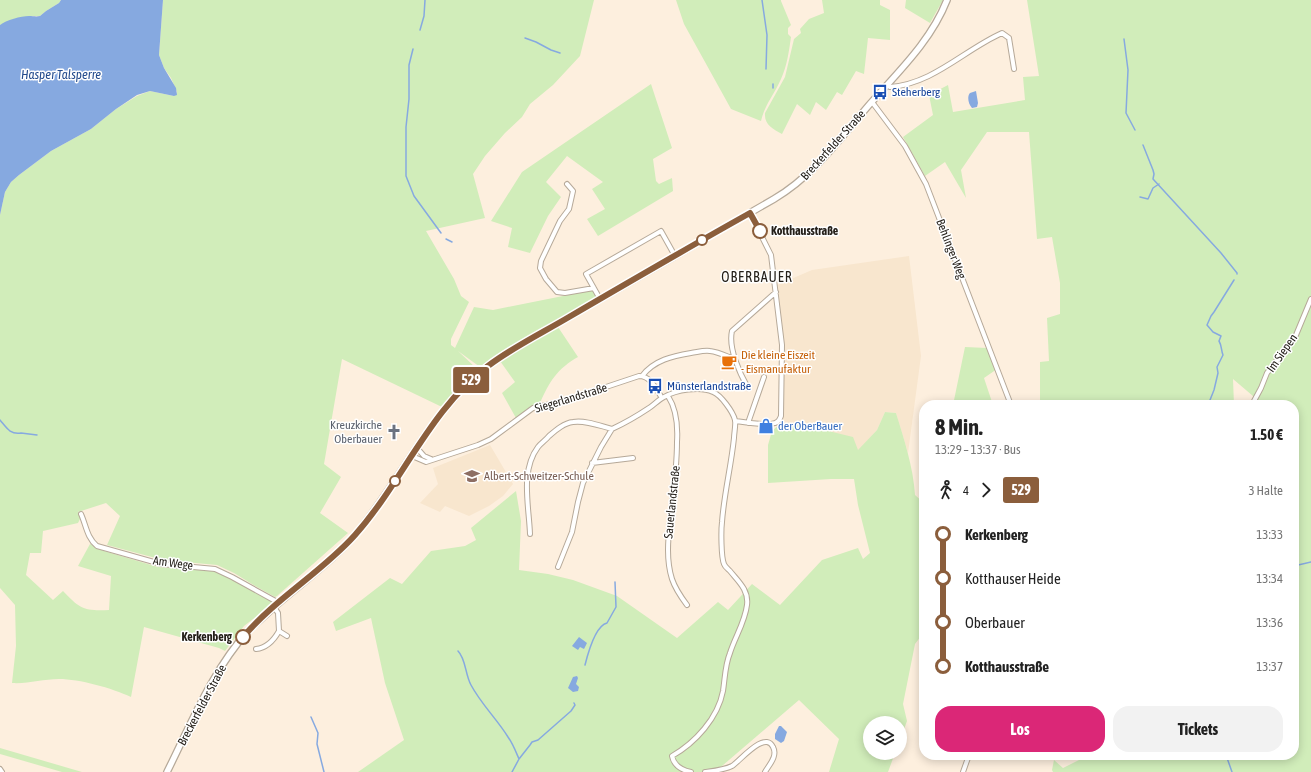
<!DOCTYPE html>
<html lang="de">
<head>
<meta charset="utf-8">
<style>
	body { margin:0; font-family:"Asap Condensed",sans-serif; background:#f2f2f2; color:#222; height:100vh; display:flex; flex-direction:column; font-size:15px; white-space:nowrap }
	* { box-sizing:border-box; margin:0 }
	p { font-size:13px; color:#767676 }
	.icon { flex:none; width:22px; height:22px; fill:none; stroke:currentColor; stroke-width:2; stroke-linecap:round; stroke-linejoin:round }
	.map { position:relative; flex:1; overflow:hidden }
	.panel { position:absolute; left:919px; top:400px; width:380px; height:360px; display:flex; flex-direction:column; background:#fff; border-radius:16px; box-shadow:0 2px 10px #0003 }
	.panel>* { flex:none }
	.badge { padding:0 8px; border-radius:3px; font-size:14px; line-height:26px }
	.buttons { position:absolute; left:863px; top:716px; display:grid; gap:8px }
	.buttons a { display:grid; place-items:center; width:44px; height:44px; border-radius:50%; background:#fff; box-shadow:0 2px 10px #0003; font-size:20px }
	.map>.badge { position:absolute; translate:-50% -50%; box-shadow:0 0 0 2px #fff }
	.legs { display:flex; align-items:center; gap:6px; height:44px; padding:0 16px; font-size:13px }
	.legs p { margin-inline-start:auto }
	.summary { display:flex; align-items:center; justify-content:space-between; height:68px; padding:0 16px }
	h1 { font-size:22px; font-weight:700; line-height:30px }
	.primary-button { display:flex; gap:8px; margin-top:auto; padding:8px 16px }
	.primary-button a { flex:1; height:46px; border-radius:16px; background:#db2777; color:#fff; font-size:16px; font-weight:700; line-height:46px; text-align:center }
	.primary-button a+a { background:#f2f2f2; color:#222 }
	ul { padding:0 16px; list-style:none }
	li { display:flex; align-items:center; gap:14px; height:44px; font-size:15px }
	li i { display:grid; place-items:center; width:6px; height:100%; margin:0 5px; background:currentColor }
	li i::after { content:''; width:10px; height:10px; margin:-5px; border:3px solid; border-radius:50%; background:#fff }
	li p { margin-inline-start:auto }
	li:first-child i { background:linear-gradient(#0000 50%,currentColor 0) }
	li:last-child i { background:linear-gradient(currentColor 50%,#0000 0) }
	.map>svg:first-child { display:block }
</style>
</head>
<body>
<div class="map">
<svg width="1311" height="772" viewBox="0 0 1311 772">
	<rect width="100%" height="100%" fill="#fdefde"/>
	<path fill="#f8e6ce" d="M909,256L921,356L908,453L896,413L885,412L877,430L858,451L808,426L781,423L784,344L777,285L812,270Z
		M490,445L513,484L503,496L489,506L469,516L445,506L440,512L420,503L438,484L433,468Z"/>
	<path fill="#d1edba" d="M0,0H61L59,3L46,11L40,16H33L0,25Z
		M163,0H594L580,56L553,85L530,104L522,117L505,133L485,156L473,174L485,218L426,231L454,279L461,296L469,302L451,339V345L455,348L474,307L493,310L593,290L597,297L480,367L458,351L476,368L467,375L442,407L342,359L324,464L341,477L320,513L348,533L277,596L275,597L257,587L234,573L217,565L163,560L107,545L120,516L106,503L78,512L81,517L78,523L43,531L41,553H30L26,575L53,600L63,591C80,609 84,611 109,610L111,576L78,566L90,544L104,551L158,567L214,571L231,578L274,603L244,626L225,651L219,648L144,627L131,697C112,688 79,679 59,679C43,679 28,684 12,683L16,646L15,605L0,588V215L5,192L11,182L19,175L51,151L91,129L116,109L137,96L150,91L174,96L177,92L171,78L164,68L159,55Z
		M676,0H781V1L791,25L788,28V34L791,37C789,51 787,66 781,79C774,95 765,104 761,121L731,109L684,24Z
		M822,0H880V5L890,10V40L868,38L864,74L856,71L842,95L837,92L826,110L816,102L810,115L797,104L782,134C773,129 764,125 765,113L785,77L794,39L801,33L800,29L809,19L824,13Z
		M906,0H943L930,23L905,8Z
		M1027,0H1311V772H1053L1052,770L1054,760L1063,768L1089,755H1294V405H1260V402L1233,379L1234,405H1040V362L1049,361L1047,318L1060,314V283L1052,237L1037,239L1029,132H987L961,170L966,198L945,162L925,176L903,137L933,115L929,95L948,85L953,112L1025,100L1023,77L1039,76Z
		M651,84L672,148L653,159L656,181L659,184L672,178L673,191L598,236L587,219L605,209L592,189L603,182L567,156L546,182L561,197L548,216L530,253L508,247L512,228L491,221L522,172Z
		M558,327L578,357C558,368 549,382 540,403L530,407L516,418L502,393L515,382L500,361Z
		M965,347L987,348L997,369L984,378L993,405H953Z
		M885,412L896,413C904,439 913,466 915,495L924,503V632L915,644L903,704L907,721L900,740V723H870V753H895L888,772H829L839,739L799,700L715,772H358L404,740L385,683L371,618L336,631L333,622L390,578L402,584L431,551L465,546L476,540L471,528L516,491L521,521L519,570L548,574L573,580L617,596L677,638L718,602L728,610L752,584L780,605L822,560L858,548L863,559L870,553L858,505L854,479H831L768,483V445L772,431L781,423L808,426L853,437L858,450L877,430Z
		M0,748L82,772H62L0,754Z"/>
	<path fill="#86a9e0" d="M61,0H163L159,55L164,68L176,88L177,95L174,96L150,91L137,95L116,109L91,129L51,151L19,175L11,182L5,192L0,215V25C6,20 21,16 29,16C33,16 36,17 40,16L46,11L59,3Z
		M976,91L978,103L977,107L972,108C968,104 967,96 970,93Z
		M579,637L587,643L584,649L580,647L578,650L572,646Z
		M577,676L578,678L576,684L579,687L578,691L573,692L568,688L573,677Z
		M779,726H781L787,732L784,741L781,743L775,739V734Z"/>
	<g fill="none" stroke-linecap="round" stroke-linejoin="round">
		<path stroke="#86a9e0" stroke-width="1.5" d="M762,0L767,35L766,69
			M420,30L424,16L425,0
			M525,38L536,42L551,50L560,53
			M1124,39L1128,70L1126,113L1135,130
			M413,49L409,65V99L406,127V176L414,196L441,233
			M773,88V84
			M1143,145L1153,170L1154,174L1153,179L1221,253L1237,273V274
			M1140,197L1148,199L1153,188L1159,184
			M446,239L452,242
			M1208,405L1214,390L1218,373L1217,367L1223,355C1221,350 1222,346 1219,341L1221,336L1213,332L1207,325L1211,316L1214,312L1234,280
			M0,420C6,427 10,435 21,433L37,435
			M1294,566L1311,562
			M458,651C466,659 465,674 471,685C481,704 497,719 508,737C513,744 516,752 519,759
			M585,665C588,653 595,626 607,623L616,607L615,582
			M311,717L318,733L317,744L324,772
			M1226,755L1232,772
			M512,772L519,759L530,745L532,742L538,740L571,711L575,705L574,703"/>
		<defs>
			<path id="street" d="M887,85L890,87C933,84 964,50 1002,33L1009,38L1014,69
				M872,102L905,146L926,184L1011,405
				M567,184L573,191L569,209L560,221L541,261L540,268L546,279L557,292L565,293L594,288
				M600,299L586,274L661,231L675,256
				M642,376C654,360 673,356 691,353C698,352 704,350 710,351C719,352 726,356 734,359
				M748,388C740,374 728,348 732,331L776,292
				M668,396C677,410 678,426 677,442C677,469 673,495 670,521C668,540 666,560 672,579C675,588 681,597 687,605
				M1250,405L1254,401L1261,388L1267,373L1296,335L1311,299
				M735,421C743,422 767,426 775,423C779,422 780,419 781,416L782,345L771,255L750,213
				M748,423L764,377
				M417,448L424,456L431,459
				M412,456L426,462L478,445L491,439L533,408L564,401L639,376C651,376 656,389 662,398
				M592,463L633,458
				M81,514C86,525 87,538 97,546L161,564L215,569L232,577L279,603
				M530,534C529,506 520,471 538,447C541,443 546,440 549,436C556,430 564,423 573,422C586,420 600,426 612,429C625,423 637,416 649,408C654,405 658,400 664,397C676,390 700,386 713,392C721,395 733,412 735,420C736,425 734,433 734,438C731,467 724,494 722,522C721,530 721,557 724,564C725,567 728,569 730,571C738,581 749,590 747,605C745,622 735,637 730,653C725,665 725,678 723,691C718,718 695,743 672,756C674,766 681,770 691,772
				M558,567L572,532L578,502L583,483L601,447L612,429
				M274,607L278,613L279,631L287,636
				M256,649C266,648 274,640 279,631
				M0,769L2,772
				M705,772C713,771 724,770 732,766C740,761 765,730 773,747C778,756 769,765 765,772
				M963,772L969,755"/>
			<path id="secondary" d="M167,772C191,724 212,671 248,631C256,623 265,616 273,608C300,584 333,561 356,534C397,485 424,425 470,381C486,366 504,355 522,344L774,199C813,176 840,139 869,105C898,72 931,41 947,0"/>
		</defs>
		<use href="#street" stroke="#b6a999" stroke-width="6"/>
		<use href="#secondary" stroke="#b6a999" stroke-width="8"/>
		<use href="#street" stroke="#fff" stroke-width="4"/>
		<use href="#secondary" stroke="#fff" stroke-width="5.5"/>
	</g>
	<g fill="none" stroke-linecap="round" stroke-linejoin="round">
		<defs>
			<path id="line-1" d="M243,637C276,598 322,572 355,535C403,481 430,409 488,366C513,347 542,333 569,317C629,282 689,247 750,213L760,231"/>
		</defs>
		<use href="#line-1" stroke="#fff" stroke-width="9"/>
		<use href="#line-1" stroke="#8b5e3c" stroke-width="6"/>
	</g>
	<defs>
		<symbol id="bus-bare" viewBox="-9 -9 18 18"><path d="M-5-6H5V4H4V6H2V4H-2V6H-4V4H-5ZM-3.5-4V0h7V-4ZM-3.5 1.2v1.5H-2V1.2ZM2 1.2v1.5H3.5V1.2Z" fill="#1a4fb4" stroke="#fff" stroke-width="2.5" paint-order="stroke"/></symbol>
		<symbol id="cafe-bare" viewBox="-9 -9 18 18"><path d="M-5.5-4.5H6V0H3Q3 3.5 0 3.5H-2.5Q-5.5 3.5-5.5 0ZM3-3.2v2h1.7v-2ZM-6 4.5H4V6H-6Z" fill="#e8710a" stroke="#fff" stroke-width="2.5" paint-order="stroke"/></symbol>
		<symbol id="shop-bare" viewBox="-9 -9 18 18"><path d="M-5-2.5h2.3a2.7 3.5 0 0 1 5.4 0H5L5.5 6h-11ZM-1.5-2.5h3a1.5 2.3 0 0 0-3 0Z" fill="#3f7fe0" stroke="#fff" stroke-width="2.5" paint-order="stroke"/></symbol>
		<symbol id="church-bare" viewBox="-9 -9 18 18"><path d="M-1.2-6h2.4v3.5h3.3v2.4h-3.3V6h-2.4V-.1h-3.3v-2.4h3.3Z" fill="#6b7280" stroke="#fff" stroke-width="2.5" paint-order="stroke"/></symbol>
		<symbol id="school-bare" viewBox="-9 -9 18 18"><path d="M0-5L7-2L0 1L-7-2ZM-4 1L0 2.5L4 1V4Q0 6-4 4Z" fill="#8d6e63" stroke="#fff" stroke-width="2.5" paint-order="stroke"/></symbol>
	</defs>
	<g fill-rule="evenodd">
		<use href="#bus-bare" x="869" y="81" width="22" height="22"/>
		<use href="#cafe-bare" x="718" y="351" width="22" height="22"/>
		<use href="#bus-bare" x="644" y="375" width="22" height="22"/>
		<use href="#shop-bare" x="755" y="415" width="22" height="22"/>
		<use href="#church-bare" x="383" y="421" width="22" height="22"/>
		<use href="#school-bare" x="461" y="465" width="22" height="22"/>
	</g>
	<g fill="#fff" stroke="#8b5e3c" stroke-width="2">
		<circle cx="760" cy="231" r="7"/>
		<circle cx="702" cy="240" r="5"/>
		<circle cx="395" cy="481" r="5"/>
		<circle cx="243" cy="637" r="7"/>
	</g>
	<g text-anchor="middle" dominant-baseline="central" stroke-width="3" stroke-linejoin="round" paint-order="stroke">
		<g font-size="12" fill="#164399" stroke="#fff" text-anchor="start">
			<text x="892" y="92">Steherberg</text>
			<text x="667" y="386">Münsterlandstraße</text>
		</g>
		<g font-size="12" fill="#25201a" stroke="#fff">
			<text transform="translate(833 145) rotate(-48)">Breckerfelder Straße</text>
			<text transform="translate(951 249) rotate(69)">Behlinger Weg</text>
			<text transform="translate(1282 353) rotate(-55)">Im Siepen</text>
			<text transform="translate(571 398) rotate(-17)">Siegerlandstraße</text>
			<text transform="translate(672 502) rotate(-84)">Sauerlandstraße</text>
			<text transform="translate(173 563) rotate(8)">Am Wege</text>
			<text transform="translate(202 705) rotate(-62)">Breckerfelder Straße</text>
		</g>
		<g font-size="12" font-weight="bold" fill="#25201a" stroke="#fff" text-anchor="start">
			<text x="771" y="231">Kotthausstraße</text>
			<text x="232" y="637" text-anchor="end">Kerkenberg</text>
		</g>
		<g font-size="12" fill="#c56008" stroke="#fff" text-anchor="start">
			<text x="741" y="355">Die kleine Eiszeit<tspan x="741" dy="14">- Eismanufaktur</tspan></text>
		</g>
		<g font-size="12" fill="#5b616d" stroke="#fff" text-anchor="end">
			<text x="382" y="425">Kreuzkirche<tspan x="382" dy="14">Oberbauer</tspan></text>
		</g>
		<g font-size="12" fill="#366cbe" stroke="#fff" text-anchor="start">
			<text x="778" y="426">der OberBauer</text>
		</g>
		<g font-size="12" fill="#785e54" stroke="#fff" text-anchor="start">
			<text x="484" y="476">Albert-Schweitzer-Schule</text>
		</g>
		<g font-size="13" font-style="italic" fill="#234b8d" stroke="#fff">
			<text x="61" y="74">Hasper Talsperre</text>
		</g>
		<g font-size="14" letter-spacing="1" fill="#25201a" stroke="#fff">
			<text x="757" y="277">OBERBAUER</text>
		</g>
	</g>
</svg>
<div class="buttons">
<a><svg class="icon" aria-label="layers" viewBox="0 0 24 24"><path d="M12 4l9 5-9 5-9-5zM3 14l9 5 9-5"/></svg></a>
</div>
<b class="badge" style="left:471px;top:380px;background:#8b5e3c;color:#fff">529</b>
<section class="panel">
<div class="summary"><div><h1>8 Min.</h1><p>13:29 – 13:37 · Bus</p></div><b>1.50 €</b></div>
<div class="legs"><svg class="icon" aria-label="walk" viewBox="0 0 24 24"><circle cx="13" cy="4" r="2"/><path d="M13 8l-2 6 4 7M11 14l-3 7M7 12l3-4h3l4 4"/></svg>4<svg class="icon" aria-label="forward" viewBox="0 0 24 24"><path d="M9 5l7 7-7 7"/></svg><b class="badge" style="background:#8b5e3c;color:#fff">529</b><p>3 Halte</p></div>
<ul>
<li><i style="color:#8b5e3c"></i><b>Kerkenberg</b><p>13:33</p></li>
<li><i style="color:#8b5e3c"></i><span>Kotthauser Heide</span><p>13:34</p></li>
<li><i style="color:#8b5e3c"></i><span>Oberbauer</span><p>13:36</p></li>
<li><i style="color:#8b5e3c"></i><b>Kotthausstraße</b><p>13:37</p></li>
</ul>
<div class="primary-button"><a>Los</a><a>Tickets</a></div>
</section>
</div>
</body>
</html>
